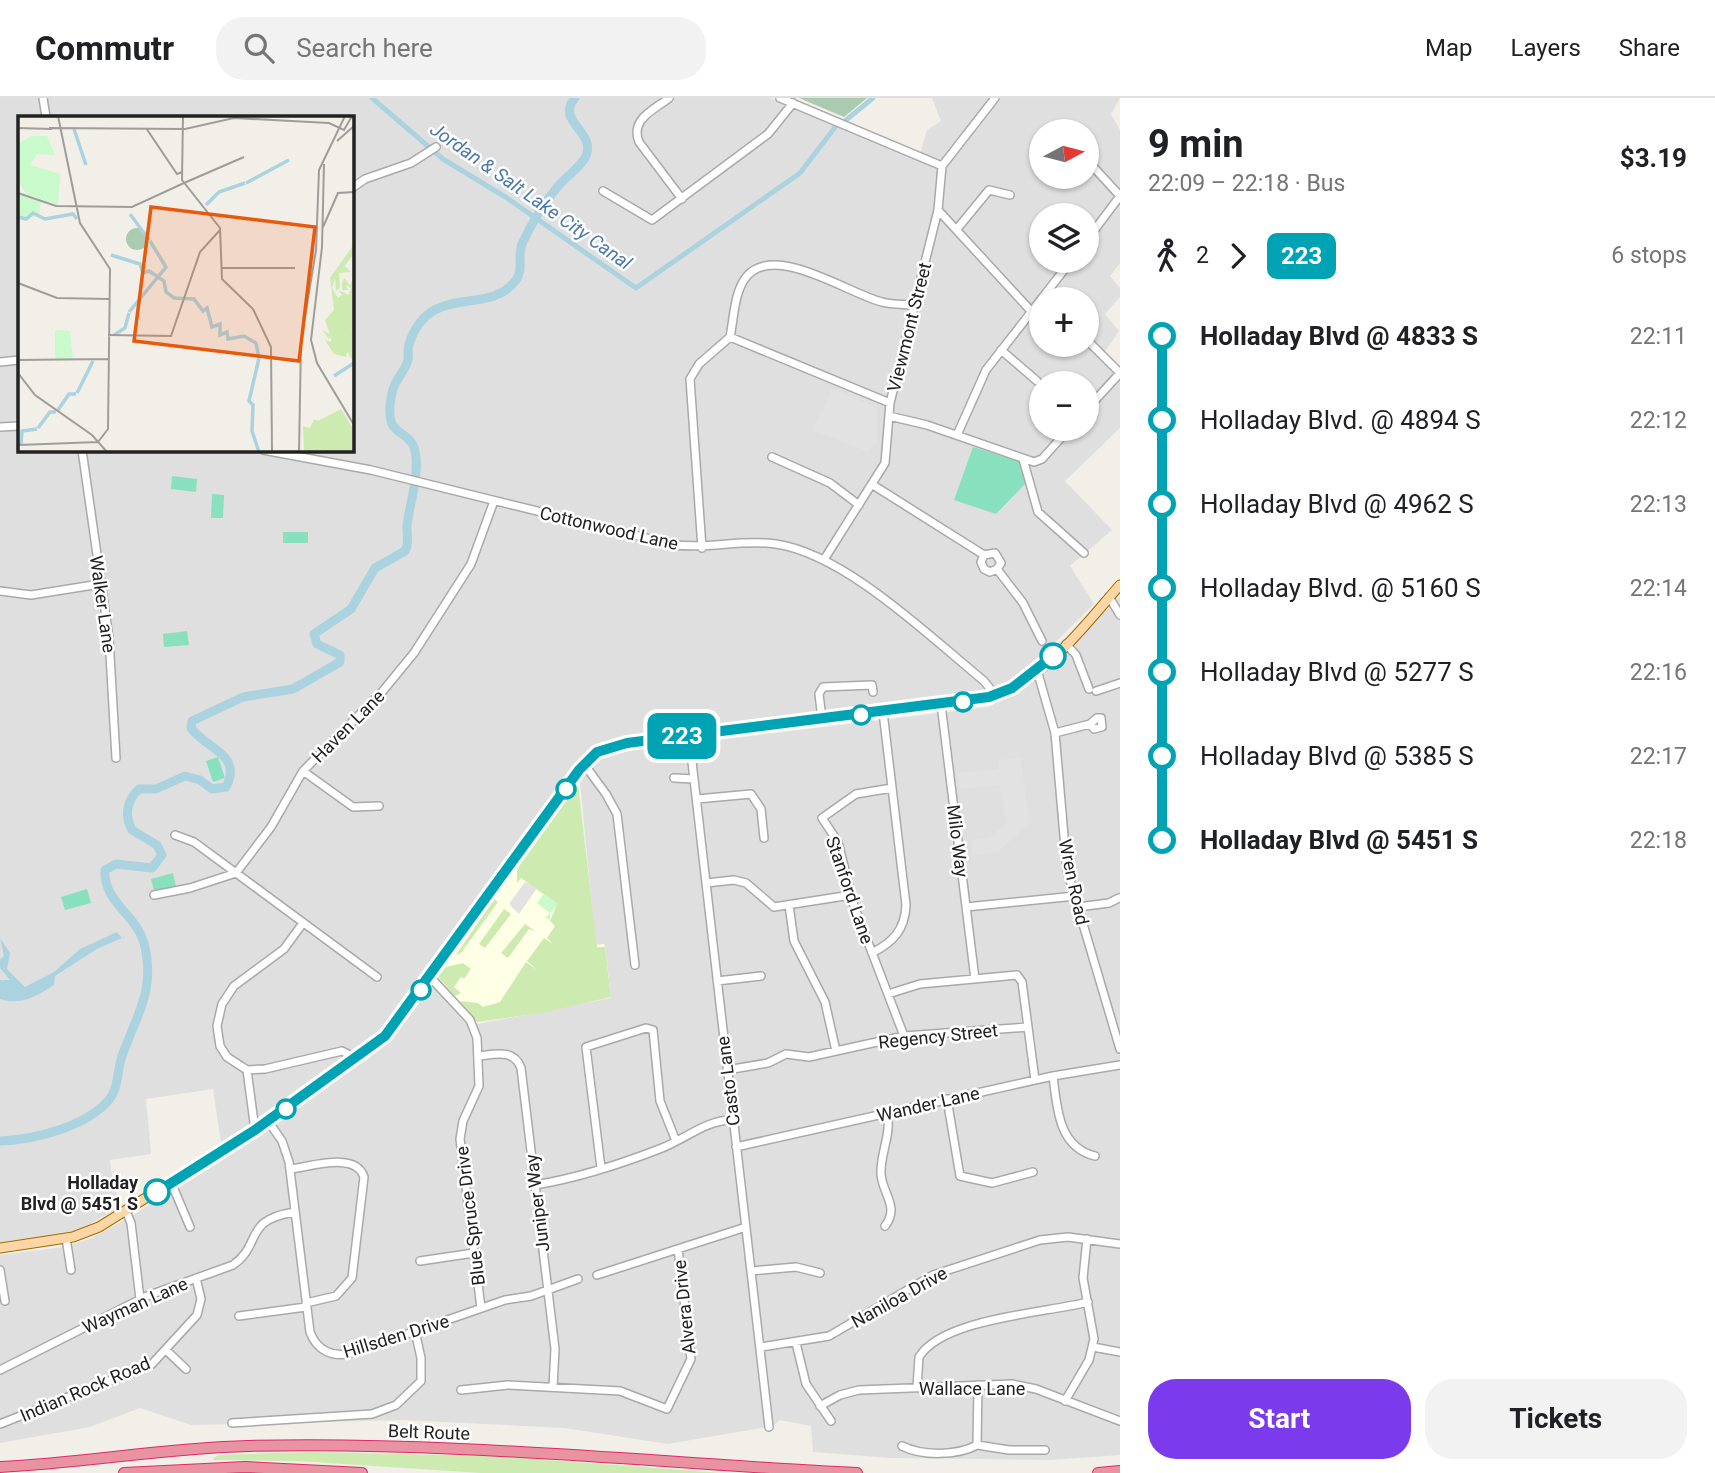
<!DOCTYPE html>
<html lang="en">
<head>
<meta charset="utf-8">
<style>
	body { margin:0; font-family:Roboto,sans-serif; background:#f2f2f2; color:#202124; height:100vh; display:flex; flex-direction:column; font-size:26px; white-space:nowrap }
	* { box-sizing:border-box; margin:0 }
	p { font-size:23px; color:#757577 }
	.icon { flex:none; width:38px; height:38px; fill:none; stroke:currentColor; stroke-width:2; stroke-linecap:round; stroke-linejoin:round }
	.map { position:relative; flex:1; overflow:hidden }
	.panel { display:flex; flex-direction:column; background:#fff; width:595px }
	.panel>* { flex:none }
	.badge { padding:0 14px; border-radius:10px; font-size:24px; line-height:46px }
	.needle { width:46px; rotate:83deg }
	.fabs { position:absolute; left:1029px; top:21px; display:grid; gap:14px }
	.fabs a { display:grid; place-items:center; width:70px; height:70px; border-radius:50%; background:#fff; box-shadow:0 2px 5px #0004; font-size:35px }
	.map>.badge { position:absolute; translate:-50% -50%; box-shadow:0 0 0 4px #fff }
	.legs { display:flex; align-items:center; gap:10px; height:77px; padding:0 28px; font-size:23px }
	.legs p { margin-inline-start:auto }
	.head { display:flex; align-items:center; justify-content:space-between; height:119px; padding:0 28px }
	h1 { font-size:38px; font-weight:700; line-height:52px }
	.primary-button { display:flex; gap:14px; margin-top:auto; padding:14px 28px }
	.primary-button a { flex:1; height:80px; border-radius:28px; background:#7c3aed; color:#fff; font-size:28px; font-weight:700; line-height:80px; text-align:center }
	.primary-button a+a { background:#f2f2f2; color:#202124 }
	ul { padding:0 28px; list-style:none }
	li { display:flex; align-items:center; gap:24px; height:84px; font-size:26px }
	li i { display:grid; place-items:center; width:10px; height:100%; margin:0 9px; background:currentColor }
	li i::after { content:''; width:18px; height:18px; margin:-9px; border:5px solid; border-radius:50%; background:#fff }
	li p { margin-inline-start:auto }
	li:first-child i { background:linear-gradient(#0000 50%,currentColor 0) }
	li:last-child i { background:linear-gradient(currentColor 50%,#0000 0) }
	header { display:flex; align-items:center; gap:42px; box-sizing:border-box; height:98px; padding:0 35px; background:#fff; border-bottom:2px solid #e0e0e0 }
	header strong { font-size:33px }
	nav { display:flex; gap:38px; margin-inline-start:auto; font-size:24px }
	.search { width:490px; height:63px; background:#f2f2f2; display:flex; align-items:center; gap:18px; box-sizing:border-box; padding:0 24px; border-radius:28px; color:#757577; font-size:26px }
	main { display:flex; flex:1; min-height:0 }
	.map>svg:first-child { display:block }
</style>
</head>
<body>
<header>
<strong>Commutr</strong>
<div class="search"><svg class="icon" aria-label="search" viewBox="0 0 24 24"><circle cx="10" cy="10" r="6"/><path d="M15 15l6 6"/></svg>Search here</div>
<nav><a>Map</a><a>Layers</a><a>Share</a></nav>
</header>
<main>
<div class="map">
<svg width="1120" height="1375" viewBox="0 0 1120 1375">
	<rect width="100%" height="100%" fill="#f2efe9"/>
	<path fill="#e0dfdf" fill-rule="evenodd" d="M0,0H770L919,59L927,32L941,23L932,0H1120L1111,16L1120,32V165L1110,178L1120,190V199L1105,216L1119,233L1104,255L1120,272V330L1065,383L1112,432L1070,468L1094,506L1022,577L997,589L946,602L642,638L597,647L578,662L402,911L372,941L320,982L221,1045L213,991L146,1001L151,1056L110,1062L113,1086L121,1108L75,1135L0,1145ZM19,19H352V352H19ZM1041,33H1087V79H1041ZM1041,117H1087V163H1041ZM1041,201H1087V247H1041ZM1041,285H1087V331H1041Z
		M1120,498V1357L1051,1362L891,1360L813,1354L811,1328L780,1322L773,1328L668,1346L564,1330L404,1322L191,1327L140,1310L90,1329L0,1345V1157L64,1149L92,1140L135,1116L368,961L397,934L433,886L468,928L611,900L605,847L596,850L580,684L591,665L611,655L989,609L1045,576Z"/>
	<path fill="#ffffe5" d="M578,685L596,847L604,846L610,890L533,916L478,924L439,879Z"/>
	<path fill="#cdebb0" d="M578,686L597,849H605L611,899L542,915L477,924L460,903L478,905L483,909L500,904L526,864L537,872L527,863L544,840L553,846L547,840L555,828L550,823L557,806L521,780L517,785V771Z
		M494,801L498,804L461,855L456,857Z
		M504,811L511,816L485,850L479,846Z
		M525,826L535,833L529,831L508,860L501,855Z
		M463,865L471,871L464,881L461,879L454,889L461,895L455,898L438,879L446,869Z
		M310,1354L493,1358L723,1375H481L297,1363L212,1362L218,1357Z"/>
	<path fill="#aacbaf" d="M799,0H867L844,19Z"/>
	<path fill="#c8facc" d="M544,796L558,806L550,816V822L545,820L550,815L537,805Z"/>
	<path fill="#88e0be" d="M973,349L1021,364L1026,385L996,416L954,402Z
		M172,378L197,381L196,394L171,391Z
		M212,396L224,397L223,420H211Z
		M283,434H308V445H283Z
		M187,533L189,547L164,549L163,536Z
		M218,659L225,680L213,684L206,663Z
		M173,775L176,788L154,793L151,781Z
		M87,791L91,805L65,812L61,799Z"/>
	<path fill="#e2e2e2" d="M832,291L877,310V346L867,353L813,332Z
		M1020,660L1030,724L999,753L973,758L972,742L989,740L1006,726L1001,687L960,691L958,675L998,671V662Z
		M525,784L537,790L519,816L509,806Z"/>
	<path fill="#aad3df" d="M117,834L122,840L97,851L55,878L54,887C37,898 21,908 0,901V882H10L0,870V861L4,858L0,840L10,855L7,871L25,889L54,874L80,851Z"/>
	<g fill="none" stroke-linecap="round" stroke-linejoin="round">
		<path stroke="#aad3df" stroke-width="5" d="M372,0L443,61L507,100L636,190L800,75L836,28
			M846,22L873,0"/>
		<path stroke="#aad3df" stroke-width="9" d="M0,1043C33,1042 85,1029 108,1003C119,991 117,972 122,958C137,916 156,892 144,845C136,816 103,804 105,772L116,766L152,770L162,757L157,747L132,732C124,717 127,702 139,691H156L185,678L200,682L212,691L226,689C244,656 203,649 191,630L192,623L243,599L293,591L340,564V557L317,546L314,536L351,511L375,470L405,453L407,448C408,441 407,434 407,427C410,405 418,382 416,359C413,325 381,347 392,295C394,282 405,274 408,262C409,257 407,252 409,246C430,182 488,220 516,182C524,172 517,158 522,146C531,126 545,104 559,87C567,78 578,71 585,60C599,35 554,23 575,0"/>
		<defs>
			<path id="minor" d="M43,0L46,19
				M669,0C654,12 630,21 639,44L682,101
				M780,0L942,68
				M1087,62L1120,98
				M352,90L365,81L411,65L436,49
				M603,93L652,122L768,36L793,5
				M938,112L1031,213
				M957,131L989,92L1010,97
				M1087,142L1120,98
				M730,239C734,220 734,193 747,178C776,145 849,196 882,204C892,207 904,206 914,207
				M730,239L890,305
				M1087,242L1120,275
				M1001,252L1037,283
				M0,264L19,262
				M1087,311L1120,275
				M889,318L927,327L1034,364L1042,361L1069,331
				M0,329L19,328
				M957,337L986,272L1071,163
				M82,352L109,540L116,660
				M263,352L371,372L675,447C711,451 742,441 776,446C845,456 929,538 984,583L995,597
				M772,359L830,385L859,407
				M1023,361L1038,414L1084,455
				M873,387L984,457L995,455L1001,465L997,471L990,474L984,471L981,464L984,457
				M702,450L690,281L699,266L730,239
				M825,460L885,365L890,305L938,112L942,68L995,0
				M997,471L1023,505L1042,543
				M0,493L31,497L100,486
				M1109,499L1120,517
				M1066,546L1076,557L1089,591
				M1037,572L1055,635L1067,772L1120,951
				M1096,593L1120,585
				M941,606L975,881
				M822,621L819,596L823,589L872,587L873,594
				M1055,635L1090,626L1097,620H1101L1102,629L1094,631L1090,626
				M689,638L769,1329
				M584,666L606,696L617,716L635,867
				M303,673L353,709L379,708
				M674,680L694,681
				M892,690L856,696L822,720L838,744L853,805L904,938
				M697,701L751,696L761,711L764,740
				M175,737L194,744L377,879
				M706,785L734,782L746,785L774,809L851,797
				M154,797L190,790L236,775L271,729L303,673L382,594L414,555L471,466L494,403
				M789,807L794,843L825,904L836,953
				M966,809L1075,798
				M1078,809L1109,805L1119,800
				M872,855C893,844 905,832 906,807L883,614
				M430,879L470,922L477,940L479,988L463,1023L460,1041L481,1210
				M717,883L761,878
				M888,896L920,886L1017,877L1022,884L1035,982
				M479,958C496,956 514,951 521,970L555,1251L553,1289
				M247,972L265,971L342,953L357,961
				M727,972L768,965L786,956L809,959L904,938L1028,929
				M1053,978C1057,1009 1058,1049 1095,1058
				M947,1001L960,1078L992,1085L1033,1074
				M268,1023L282,1043L289,1064L310,1234C317,1253 333,1260 352,1255L505,1202L531,1198L578,1181
				M255,1032L247,972L227,959L220,948L217,928L222,906L234,888L284,851L303,825
				M736,1049L1053,978L1120,967
				M601,1070L586,949L646,930L653,932L660,1003L676,1043
				M290,1071C310,1069 356,1053 364,1079L352,1180L336,1198L306,1205
				M171,1084L190,1129
				M535,1087C578,1080 621,1066 662,1050C685,1041 708,1021 733,1022
				M126,1113L131,1125L140,1201
				M885,1128C900,1109 882,1095 881,1076C880,1055 892,1036 887,1015
				M66,1140L71,1172
				M420,1163L474,1155
				M0,1172L5,1203
				M751,1173L796,1169L820,1175
				M597,1177L746,1129
				M239,1218L306,1209
				M796,1245L806,1286L831,1323
				M761,1249L829,1238L933,1177L1040,1142L1068,1139L1120,1146
				M1093,1249L1120,1254
				M166,1252L186,1271
				M0,1272L147,1198L233,1167C263,1146 242,1122 295,1114
				M917,1289L919,1259C943,1220 1046,1215 1088,1204
				M461,1292L508,1287L620,1293L667,1311L691,1261L678,1151
				M1065,1303L1089,1262L1094,1241L1083,1180L1087,1141
				M820,1308L840,1297L859,1292L1012,1286L1036,1291L1120,1323
				M232,1325L372,1316L396,1307L421,1283V1260L415,1233
				M0,1326L152,1266L197,1217L201,1201L196,1180
				M977,1347L1009,1352H1045
				M977,1347L978,1287
				M902,1348C922,1358 957,1358 977,1347"/>
			<path id="major" d="M0,1150L73,1139L99,1129L255,1032L357,961L385,938L401,919L579,672L597,654L627,645L995,597C1046,580 1085,527 1120,487"/>
			<path id="highway" d="M0,1369C83,1365 165,1350 248,1348C452,1343 655,1365 857,1375
				M124,1375L245,1369L362,1375
				M1098,1375L1120,1373"/>
		</defs>
		<use href="#minor" stroke="#a9a9a9" stroke-width="10"/>
		<use href="#major" stroke="#a06b00" stroke-width="11"/>
		<use href="#highway" stroke="#dc2a67" stroke-width="12"/>
		<use href="#minor" stroke="#fff" stroke-width="7"/>
		<use href="#major" stroke="#fcd6a4" stroke-width="9"/>
		<use href="#highway" stroke="#e892a2" stroke-width="10"/>
	</g>
	<g fill="none" stroke-linecap="round" stroke-linejoin="round">
		<defs>
			<path id="line-1" d="M157,1094L255,1032L385,938L579,672L597,654L627,645L989,599L1012,590L1053,558"/>
		</defs>
		<use href="#line-1" stroke="#fff" stroke-width="16"/>
		<use href="#line-1" stroke="#00a3b4" stroke-width="10"/>
	</g>
	<g fill="#fff" stroke="#00a3b4" stroke-width="3.5">
		<circle cx="1053" cy="558" r="12"/>
		<circle cx="963" cy="604" r="9"/>
		<circle cx="861" cy="617" r="9"/>
		<circle cx="566" cy="691" r="9"/>
		<circle cx="421" cy="892" r="9"/>
		<circle cx="286" cy="1011" r="9"/>
		<circle cx="157" cy="1094" r="12"/>
	</g>
	<g text-anchor="middle" dominant-baseline="central" stroke-width="5" stroke-linejoin="round" paint-order="stroke">
		<g font-size="18" fill="#222" stroke="#fff">
			<text transform="translate(909 229) rotate(-76)">Viewmont Street</text>
			<text transform="translate(609 430) rotate(13)">Cottonwood Lane</text>
			<text transform="translate(103 506) rotate(82)">Walker Lane</text>
			<text transform="translate(348 628) rotate(-45)">Haven Lane</text>
			<text transform="translate(958 743) rotate(83)">Milo Way</text>
			<text transform="translate(1074 784) rotate(78)">Wren Road</text>
			<text transform="translate(850 792) rotate(71)">Stanford Lane</text>
			<text transform="translate(938 938) rotate(-6)">Regency Street</text>
			<text transform="translate(728 983) rotate(-97)">Casto Lane</text>
			<text transform="translate(928 1006) rotate(-13)">Wander Lane</text>
			<text transform="translate(537 1105) rotate(-97)">Juniper Way</text>
			<text transform="translate(470 1118) rotate(-97)">Blue Spruce Drive</text>
			<text transform="translate(899 1199) rotate(-29)">Naniloa Drive</text>
			<text transform="translate(135 1207) rotate(-24)">Wayman Lane</text>
			<text transform="translate(684 1209) rotate(-96)">Alvera Drive</text>
			<text transform="translate(396 1238) rotate(-17)">Hillsden Drive</text>
			<text x="972" y="1290">Wallace Lane</text>
			<text transform="translate(85 1291) rotate(-23)">Indian Rock Road</text>
			<text transform="translate(429 1334) rotate(2)">Belt Route</text>
		</g>
		<g font-size="18" font-weight="bold" fill="#222" stroke="#fff" text-anchor="end">
			<text x="138" y="1084">Holladay<tspan x="138" dy="21">Blvd @ 5451 S</tspan></text>
		</g>
		<g font-size="19" font-style="italic" fill="#4a7aab" stroke="#fff">
			<text transform="translate(531 98) rotate(35)">Jordan &amp; Salt Lake City Canal</text>
		</g>
	</g>
	<g transform="translate(18 18)">
		<rect width="336" height="336" fill="#f2efe9"/>
		<path d="M336,128V138L324,153L327,150L333,156L321,157L322,171L318,175L317,162L314,172L320,182L324,179L320,174L331,179L333,172L328,169L330,174H324V167L326,162L332,169L336,161V213L332,214H336V246L329,236L328,241L316,238L307,224L313,226V221L311,223L304,214L312,218L307,204L316,194L312,162ZM323,293L336,314V336H286L285,310L292,312L296,303L300,305Z" fill="#cdebb0"/>
		<path d="M108 123a11 11 0 1 1 22 0a11 11 0 1 1-22 0Z" fill="#aacbaf"/>
		<path d="M13,20H29L37,39L19,38L12,49L42,58L40,89L8,78L0,64V28ZM0,78L23,86L21,100L0,104ZM37,214L52,215L55,244L37,243Z" fill="#c8facc"/>
		<path fill="none" stroke="#aad3df" stroke-width="3.5" d="M56,13L68,49M228,67L271,44M188,89L201,76L227,67M112,98L131,124M0,101L8,103L15,97L27,103L55,98L59,103M93,139L122,148L125,157L131,155L146,165L148,176L156,182L176,183L185,195L189,192L194,211L202,208V219L209,216L210,223L226,220L238,227L241,242L231,285L235,289L234,315L241,336M111,196L148,151L132,125M96,219L107,212L111,197M316,260L336,247M59,277L75,245M40,294L51,278H58M20,312L32,296H38M3,328L4,315L19,313"/>
		<path fill="none" stroke="#9f9d99" stroke-width="2" d="M40,0L62,107L92,153L90,313L80,326M165,0L164,64L202,112L204,163L235,193L253,231L254,336M0,12L34,13M31,12L167,13L216,2L311,7L326,14L334,0M128,12L159,58L164,56M319,25L336,10M306,48L304,131L293,224L299,247L336,309M166,67L226,41M0,77L38,90L114,91L166,67M305,111L320,77L336,76M203,152H277M0,167L39,182L91,183M90,219L153,220L182,136L202,114M0,244L90,243M0,257L17,279L74,319L89,336M0,329L80,326M281,336L283,225L298,134L301,54L327,0"/>
		<path fill="#e8590c" fill-opacity="0.15" stroke="#e8590c" stroke-width="3.5" d="M133,91L297,111L281,245L116,225Z"/>
		<rect width="336" height="336" fill="none" stroke="#222" stroke-width="3.5"/>
	</g>
</svg>
<div class="fabs">
<a><svg class="needle" viewBox="-14 -14 28 28"><path d="M0-13l5 13h-10z" fill="#e53935"/><path d="M0 13l5-13h-10z" fill="#757577"/></svg></a>
<a><svg class="icon" aria-label="layers" viewBox="0 0 24 24"><path d="M12 4l9 5-9 5-9-5zM3 14l9 5 9-5"/></svg></a>
<a>+</a>
<a>−</a>
</div>
<b class="badge" style="left:682px;top:638px;background:#00a3b4;color:#fff">223</b>
</div>
<section class="panel">
<div class="head"><div><h1>9 min</h1><p>22:09 – 22:18 · Bus</p></div><b>$3.19</b></div>
<div class="legs"><svg class="icon" aria-label="walk" viewBox="0 0 24 24"><circle cx="13" cy="4" r="2"/><path d="M13 8l-2 6 4 7M11 14l-3 7M7 12l3-4h3l4 4"/></svg>2<svg class="icon" aria-label="forward" viewBox="0 0 24 24"><path d="M9 5l7 7-7 7"/></svg><b class="badge" style="background:#00a3b4;color:#fff">223</b><p>6 stops</p></div>
<ul>
<li><i style="color:#00a3b4"></i><b>Holladay Blvd @ 4833 S</b><p>22:11</p></li>
<li><i style="color:#00a3b4"></i><span>Holladay Blvd. @ 4894 S</span><p>22:12</p></li>
<li><i style="color:#00a3b4"></i><span>Holladay Blvd @ 4962 S</span><p>22:13</p></li>
<li><i style="color:#00a3b4"></i><span>Holladay Blvd. @ 5160 S</span><p>22:14</p></li>
<li><i style="color:#00a3b4"></i><span>Holladay Blvd @ 5277 S</span><p>22:16</p></li>
<li><i style="color:#00a3b4"></i><span>Holladay Blvd @ 5385 S</span><p>22:17</p></li>
<li><i style="color:#00a3b4"></i><b>Holladay Blvd @ 5451 S</b><p>22:18</p></li>
</ul>
<div class="primary-button"><a>Start</a><a>Tickets</a></div>
</section>
</main>
</body>
</html>
